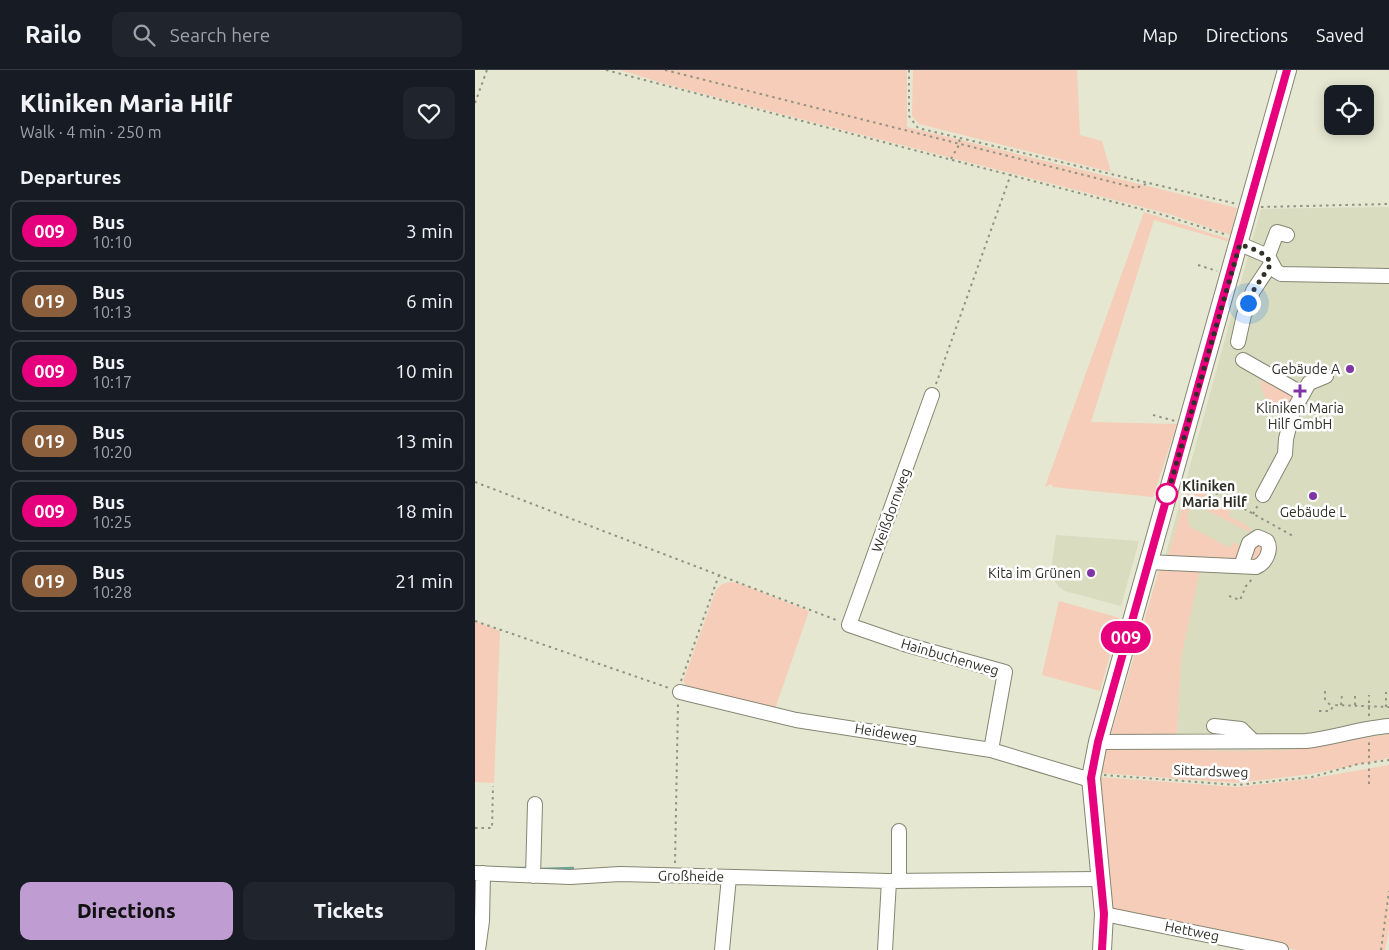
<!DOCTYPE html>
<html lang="en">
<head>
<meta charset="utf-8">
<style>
	body { margin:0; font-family:Ubuntu,sans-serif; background:#20242c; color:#f1f3f6; height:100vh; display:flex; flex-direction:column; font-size:19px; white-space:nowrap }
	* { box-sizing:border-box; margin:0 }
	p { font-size:16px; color:#9ea1a6 }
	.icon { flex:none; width:28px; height:28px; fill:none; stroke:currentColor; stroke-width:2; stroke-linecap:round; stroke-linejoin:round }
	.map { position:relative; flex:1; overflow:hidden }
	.drawer { display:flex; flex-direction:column; background:#171b24; width:475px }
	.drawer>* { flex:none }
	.badge { padding:0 10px; border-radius:16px; font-size:18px; line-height:32px }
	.buttons { position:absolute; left:849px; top:15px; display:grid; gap:10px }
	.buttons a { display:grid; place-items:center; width:50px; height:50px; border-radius:10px; background:#171b24; box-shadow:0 2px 12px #0003; font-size:25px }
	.you { position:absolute; width:25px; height:25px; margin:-12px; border:4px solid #fff; border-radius:50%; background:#1a73e8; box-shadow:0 0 0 8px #1a73e833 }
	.map>.badge { position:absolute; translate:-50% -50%; box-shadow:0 0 0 2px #fff }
	h2 { padding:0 20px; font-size:19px; line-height:45px }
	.round { display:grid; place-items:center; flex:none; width:52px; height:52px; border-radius:10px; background:#20242c }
	.overview { display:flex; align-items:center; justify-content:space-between; height:85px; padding:0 20px }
	h1 { font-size:24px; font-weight:800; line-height:38px }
	.button { display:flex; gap:10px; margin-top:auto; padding:10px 20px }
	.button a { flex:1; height:58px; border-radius:10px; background:#bf9dd2; color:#111; font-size:20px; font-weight:800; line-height:58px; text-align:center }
	.button a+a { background:#20242c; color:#f1f3f6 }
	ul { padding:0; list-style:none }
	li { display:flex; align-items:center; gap:15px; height:62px; margin:0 10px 8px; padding:0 10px; border:2px solid #363941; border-radius:10px }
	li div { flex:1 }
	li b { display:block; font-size:19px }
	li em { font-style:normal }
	li .badge { min-width:55px; font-weight:700; text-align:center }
	header { display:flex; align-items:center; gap:30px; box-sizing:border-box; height:70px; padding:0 25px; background:#171b24; border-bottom:1px solid #363941 }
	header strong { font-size:24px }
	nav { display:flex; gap:28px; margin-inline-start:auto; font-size:18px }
	.search { width:350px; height:45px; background:#20242c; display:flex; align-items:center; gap:12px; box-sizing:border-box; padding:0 18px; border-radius:10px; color:#9ea1a6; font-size:19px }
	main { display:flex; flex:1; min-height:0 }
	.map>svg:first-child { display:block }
</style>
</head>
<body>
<header>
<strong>Railo</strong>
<div class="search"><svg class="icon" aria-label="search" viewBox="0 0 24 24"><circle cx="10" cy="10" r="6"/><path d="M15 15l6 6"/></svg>Search here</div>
<nav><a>Map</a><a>Directions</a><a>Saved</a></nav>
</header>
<main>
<section class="drawer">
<div class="overview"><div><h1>Kliniken Maria Hilf</h1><p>Walk · 4 min · 250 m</p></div><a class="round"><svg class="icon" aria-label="heart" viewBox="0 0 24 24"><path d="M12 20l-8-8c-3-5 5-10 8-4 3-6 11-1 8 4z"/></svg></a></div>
<h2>Departures</h2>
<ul>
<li><span class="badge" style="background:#e6007e;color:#fff">009</span><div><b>Bus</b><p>10:10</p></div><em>3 min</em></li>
<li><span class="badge" style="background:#8b5e3c;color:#fff">019</span><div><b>Bus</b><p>10:13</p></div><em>6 min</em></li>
<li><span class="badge" style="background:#e6007e;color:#fff">009</span><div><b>Bus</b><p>10:17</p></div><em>10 min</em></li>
<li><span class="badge" style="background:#8b5e3c;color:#fff">019</span><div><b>Bus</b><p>10:20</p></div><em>13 min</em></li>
<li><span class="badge" style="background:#e6007e;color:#fff">009</span><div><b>Bus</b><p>10:25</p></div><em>18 min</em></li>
<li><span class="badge" style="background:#8b5e3c;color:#fff">019</span><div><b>Bus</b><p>10:28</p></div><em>21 min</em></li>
</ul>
<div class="button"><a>Directions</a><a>Tickets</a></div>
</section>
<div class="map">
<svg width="914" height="880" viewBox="0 0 914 880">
	<rect width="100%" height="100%" fill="#e5e7d1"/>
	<path fill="#d9dcbf" d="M914,137V664L813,680L762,681L632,678L636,665L644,668L702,666L706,588L724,501L684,500L689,490L786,139Z
		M581,465L664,471L646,536L590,521L584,517L580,512L576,500Z"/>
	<path fill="#f6cdb8" d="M145,0H432V57L762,138L756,165L694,144L194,15Z
		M438,0H602L605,65L627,71L636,102L444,54L437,46Z
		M669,142L754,169L755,172L679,150L616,352L702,354L678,427L578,417L576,414L570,417Z
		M786,307L818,325L815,336C799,346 783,322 786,307Z
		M713,417L729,422L755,437L754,446L776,458L774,462L718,433L712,446L714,456L755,478L758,472L767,477L761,490L693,486Z
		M789,472L785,490L773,493L777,476Z
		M684,500H725L706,588L702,666L644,668L636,665Z
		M255,512L263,513L334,541L300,639L213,619L208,611L241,520L247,514Z
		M584,531L645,548L625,621L567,605Z
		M0,551L25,561L19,713L0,712Z
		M914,664V688L837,704L762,713L625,703L632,678L762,681L813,680Z
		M914,695V861L910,880H822L636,839L624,707L762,717L834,709Z"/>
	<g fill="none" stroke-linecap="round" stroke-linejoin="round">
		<path stroke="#6aa898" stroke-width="2.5" d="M33,798H52
			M65,799L98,798"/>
		<defs>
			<path id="minor" d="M765,174L793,186L801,201L806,204L914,206
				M793,186L802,162L812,165
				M763,272L769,245L778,221L796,194
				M768,290L828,324
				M457,325L374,555L429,574L530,602L516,680
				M788,425L810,384L811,369L818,341L834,313L851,306
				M673,492L781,497C791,493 797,480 792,471L783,467L774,473L766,496
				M205,622L321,650L516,680L609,708H616
				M739,656L766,659L778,671
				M623,672L831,671C859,668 886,658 914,656
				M424,761V811
				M0,803L95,807L145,804L414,811L625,809
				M58,806L60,734
				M629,844L806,880
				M3,880L7,851L8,803
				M247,880L254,807
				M410,880L414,811"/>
			<path id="major" d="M627,880L629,844L616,708L623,672L812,0"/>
		</defs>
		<use href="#minor" stroke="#848672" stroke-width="16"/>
		<use href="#major" stroke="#848672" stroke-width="20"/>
		<path stroke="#919383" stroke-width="2" stroke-dasharray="2.5 4" stroke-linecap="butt" d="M131,0L685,144L752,165
			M190,0L661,118L671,114
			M434,0V46L443,58L762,134
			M0,33L12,0
			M476,89L485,73L484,69
			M786,137L914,134
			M723,195L742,201
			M461,314L536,104
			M678,345L700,351
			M711,410L739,422L818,466
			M0,412L364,551
			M778,444L783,435
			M754,526L765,530L771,516L778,508
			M0,551L194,618
			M206,611L244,505
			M850,621V629L856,636
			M866,635L867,624
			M880,635V622
			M911,637V622
			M844,641H855L859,635L914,637
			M894,646V625
			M629,705L762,715L837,707L883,694L914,690
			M894,714V669
			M0,758H17L18,716
			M200,793L203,633
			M906,880L914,821"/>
		<use href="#minor" stroke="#fff" stroke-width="14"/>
		<use href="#major" stroke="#fff" stroke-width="18"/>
	</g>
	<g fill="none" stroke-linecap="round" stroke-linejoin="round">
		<defs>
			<path id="line" d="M627,880L629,844L616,708L623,672L812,0"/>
		</defs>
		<use href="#line" stroke="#fff" stroke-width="11"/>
		<use href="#line" stroke="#e6007e" stroke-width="8"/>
		<path stroke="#2f3028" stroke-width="5" stroke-dasharray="0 9" d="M692,424V426L765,174C777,180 790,180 796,194L778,221L773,233"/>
	</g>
	<g fill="#8134a5" stroke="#fff" stroke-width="2">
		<circle cx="875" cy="299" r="5"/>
		<path d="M822.5 313.5h5v5h5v5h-5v5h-5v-5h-5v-5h5z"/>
		<circle cx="838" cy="426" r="5"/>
		<circle cx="616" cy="503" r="5"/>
	</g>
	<circle fill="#fff" stroke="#e6007e" stroke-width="2.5" cx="692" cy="424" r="10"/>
	<g text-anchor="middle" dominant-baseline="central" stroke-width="5" stroke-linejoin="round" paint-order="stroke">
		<g font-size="14" fill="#2f3028" stroke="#fff" text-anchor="end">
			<text x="865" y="299">Gebäude A</text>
			<text x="825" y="338" text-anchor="middle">Kliniken Maria<tspan x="825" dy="16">Hilf GmbH</tspan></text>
			<text x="838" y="442" text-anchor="middle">Gebäude L</text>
			<text x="606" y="503">Kita im Grünen</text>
		</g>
		<g font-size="14" font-weight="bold" fill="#2f3028" stroke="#fff" text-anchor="start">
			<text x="707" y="416">Kliniken<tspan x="707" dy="16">Maria Hilf</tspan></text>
		</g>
		<g font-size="14" fill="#2f3028" stroke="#fff">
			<text transform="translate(416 440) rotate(-70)">Weißdornweg</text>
			<text transform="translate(475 587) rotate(16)">Hainbuchenweg</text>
			<text transform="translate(411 663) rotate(9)">Heideweg</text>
			<text transform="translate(736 701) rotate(2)">Sittardsweg</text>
			<text transform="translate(216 806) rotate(1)">Großheide</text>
			<text transform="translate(717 861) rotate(11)">Hettweg</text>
		</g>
	</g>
</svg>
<div class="buttons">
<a><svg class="icon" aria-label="locate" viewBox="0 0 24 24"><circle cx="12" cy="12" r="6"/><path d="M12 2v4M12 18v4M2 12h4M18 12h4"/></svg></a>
</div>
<div class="you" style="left:773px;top:233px"></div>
<b class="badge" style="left:651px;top:567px;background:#e6007e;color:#fff">009</b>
</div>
</main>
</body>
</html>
